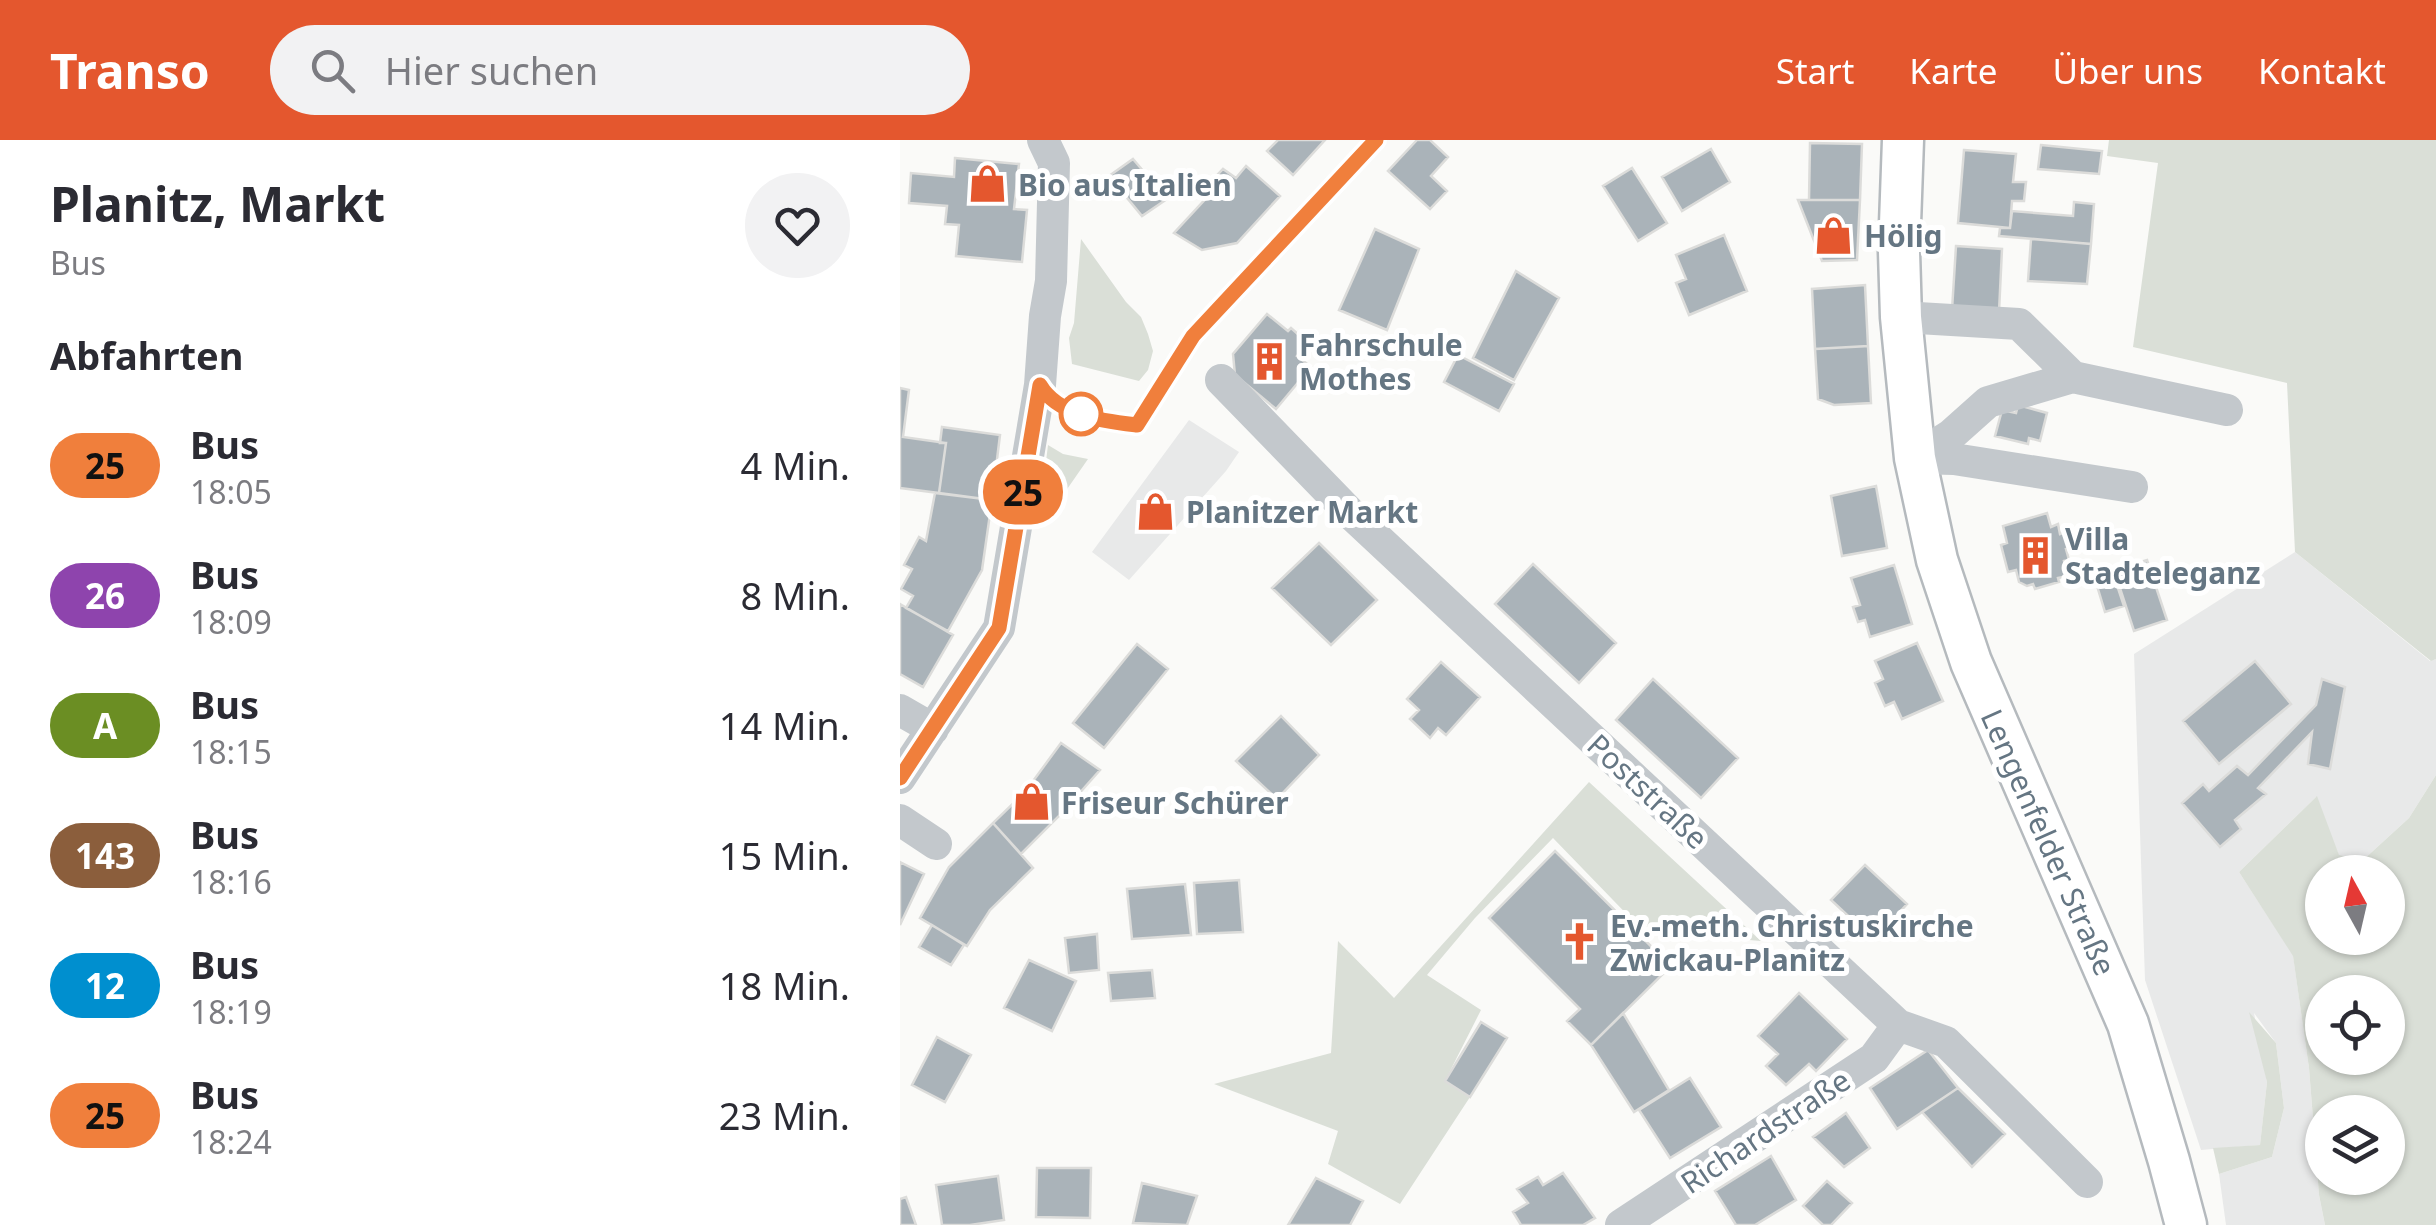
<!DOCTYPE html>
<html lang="de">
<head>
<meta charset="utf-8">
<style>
	body { margin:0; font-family:"Noto Sans",sans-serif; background:#f2f2f3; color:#2b2b33; height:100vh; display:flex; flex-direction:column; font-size:38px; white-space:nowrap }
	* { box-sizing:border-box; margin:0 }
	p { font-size:32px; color:#7c7c81 }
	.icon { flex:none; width:55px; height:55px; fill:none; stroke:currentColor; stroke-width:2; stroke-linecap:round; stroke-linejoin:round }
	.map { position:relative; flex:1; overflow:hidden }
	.drawer { display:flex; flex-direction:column; background:#fff; width:900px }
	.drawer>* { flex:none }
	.badge { padding:0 20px; border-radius:32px; font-size:35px; line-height:65px }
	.needle { width:65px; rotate:352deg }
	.fabs { position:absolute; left:1405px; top:715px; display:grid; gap:20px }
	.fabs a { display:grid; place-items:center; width:100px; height:100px; border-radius:50%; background:#fff; box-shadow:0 2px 8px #0004; font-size:50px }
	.map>.badge { position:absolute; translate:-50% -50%; box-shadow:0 0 0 5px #fff }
	h2 { padding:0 50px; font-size:38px; line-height:90px }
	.round { display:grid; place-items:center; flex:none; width:105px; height:105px; border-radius:52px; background:#f2f2f3 }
	.summary { display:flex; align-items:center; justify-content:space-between; height:170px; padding:0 50px }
	h1 { font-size:48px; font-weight:700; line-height:75px }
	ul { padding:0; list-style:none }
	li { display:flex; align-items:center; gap:30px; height:130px; padding:0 50px }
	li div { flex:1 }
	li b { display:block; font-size:38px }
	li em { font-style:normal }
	li .badge { min-width:110px; font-weight:700; text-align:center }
	header { display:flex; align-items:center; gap:60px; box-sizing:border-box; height:140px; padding:0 50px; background:#e4572e; color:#fff }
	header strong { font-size:48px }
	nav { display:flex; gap:55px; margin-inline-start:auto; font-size:35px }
	.search { width:700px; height:90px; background:#f2f2f3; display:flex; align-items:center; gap:25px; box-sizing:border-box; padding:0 35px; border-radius:55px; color:#7c7c81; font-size:38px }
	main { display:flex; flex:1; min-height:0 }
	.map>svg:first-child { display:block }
</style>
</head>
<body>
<header>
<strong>Transo</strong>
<div class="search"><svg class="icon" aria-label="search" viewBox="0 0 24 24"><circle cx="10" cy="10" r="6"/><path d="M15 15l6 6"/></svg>Hier suchen</div>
<nav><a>Start</a><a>Karte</a><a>Über uns</a><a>Kontakt</a></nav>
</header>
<main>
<section class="drawer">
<div class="summary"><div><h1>Planitz, Markt</h1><p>Bus</p></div><a class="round"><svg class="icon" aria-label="heart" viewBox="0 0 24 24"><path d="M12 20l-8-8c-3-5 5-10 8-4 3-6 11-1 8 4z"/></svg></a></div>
<h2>Abfahrten</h2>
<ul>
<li><span class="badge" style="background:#f07f3c;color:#111">25</span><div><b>Bus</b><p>18:05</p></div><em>4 Min.</em></li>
<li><span class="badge" style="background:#8e44ad;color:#fff">26</span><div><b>Bus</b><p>18:09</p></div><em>8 Min.</em></li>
<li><span class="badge" style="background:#6b8e23;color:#fff">A</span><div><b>Bus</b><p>18:15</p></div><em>14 Min.</em></li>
<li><span class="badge" style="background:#8b5e3c;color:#fff">143</span><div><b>Bus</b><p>18:16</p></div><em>15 Min.</em></li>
<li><span class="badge" style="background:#008fcf;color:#fff">12</span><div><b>Bus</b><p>18:19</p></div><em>18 Min.</em></li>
<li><span class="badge" style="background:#f07f3c;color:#111">25</span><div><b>Bus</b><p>18:24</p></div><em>23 Min.</em></li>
</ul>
</section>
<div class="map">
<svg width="1536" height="1085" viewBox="0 0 1536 1085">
	<rect width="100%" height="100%" fill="#fafaf8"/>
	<path fill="#e8e9e9" d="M289,280L339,312L326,331L229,440L192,412Z
		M1395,412L1530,521L1536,519V635L1509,678L1462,721L1439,716L1416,657L1339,732L1393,815L1409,928L1419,1055L1425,1085H1326L1319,1034L1372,1017L1384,968L1376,903L1354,873L1367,942L1360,1005L1301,1010L1245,840L1234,514Z"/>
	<path fill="#dadfd7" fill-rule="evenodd" d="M1209,0H1536V519L1531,521L1395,412L1387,243L1233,207L1258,23L1207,16Z
		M181,99L226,162L241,177L248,194L253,211L248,230L239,241L172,224L169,198L174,183Z
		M148,305L163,314L188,319L163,355L154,357L146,354L143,346Z
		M1536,635V1085H1425L1419,1055L1409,928L1393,816L1339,732L1417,656L1439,715L1462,721L1509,678ZM1422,732H1488V798H1422ZM1422,852H1488V918H1422ZM1422,972H1488V1038H1422Z
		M689,642L861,801L743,791L653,698L575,778L527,835L581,870L545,941L570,957L500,1064L428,1024L438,991L314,944L431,913L438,801L494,858Z
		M1349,872L1376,903L1384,968L1372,1017L1319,1034L1313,1008L1360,1005L1367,942Z"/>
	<path fill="#aab3b9" stroke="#dcdcda" stroke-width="2.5" d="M378,0H425L393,35L367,11Z
		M517,0H530L548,17L531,36L547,51L530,69L488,31Z
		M910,3L962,4L960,60H909Z
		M1141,5L1202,11L1199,34L1138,29Z
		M811,9L830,42L782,71L762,37Z
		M1064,10L1116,14L1113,42H1126L1124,61H1112L1110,88L1058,83Z
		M55,18L119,24L114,69L127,70L122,122L56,116L59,85L45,84L47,66L9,63L11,33L54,37Z
		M233,19L267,59L242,76L209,36Z
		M346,26L380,56L337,103L302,110L274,93L310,54L304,49L323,29L336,38Z
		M732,28L767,83L738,101L703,46Z
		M898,60H960L957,120L922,121Z
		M1174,62L1194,64L1191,104L1099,96L1100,88H1110L1112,71L1173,76Z
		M475,89L519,109L487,190L439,170Z
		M824,95L847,151L789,175L776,143L786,139L776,115Z
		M1131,99L1191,104L1187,144L1128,141Z
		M1056,106L1102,109L1099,172L1052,170Z
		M616,131L659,158L614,240L573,218Z
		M965,145L968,206L915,209L912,149Z
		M367,174L388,191L391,188L408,203L397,216L411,227L376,269L335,235L333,214Z
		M968,206L971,263L934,265L918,259L915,209Z
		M558,215L614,244L599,271L544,242Z
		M0,248L9,250L3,297L46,303L39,353L0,348Z
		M1118,265L1147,273L1140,301L1129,298L1128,304L1095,296L1102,270L1116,273Z
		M42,287L100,295L92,360L39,353L46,303H40Z
		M976,346L987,408L942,416L931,356Z
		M35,353L92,360L82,430L48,491L6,468L13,456L1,449L12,429L4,425L19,397L26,401Z
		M1147,373L1151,387L1158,384L1160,394L1168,391L1173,408L1166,409L1169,420L1164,421L1168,436L1158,438L1159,442L1135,449L1133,444L1127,446L1119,442L1116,430L1108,432L1101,405L1107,403L1103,386Z
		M419,403L477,460L431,505L372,448Z
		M1247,420L1267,480L1234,491L1214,430Z
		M633,424L716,503L679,543L595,464Z
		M994,425L1012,484L970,497L965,480L958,482L953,467L960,465L951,438Z
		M1212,430L1224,466L1205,472L1194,436Z
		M0,464L53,495L23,547L0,534Z
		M1017,503L1043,561L1002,579L994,562L985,566L975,543L983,539L975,521Z
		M237,504L268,529L204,608L173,583Z
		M1355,521L1391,564L1319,624L1283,581Z
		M541,522L580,557L546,595L538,588L530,598L510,579L519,570L507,559Z
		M753,539L838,618L801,658L716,580Z
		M1422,539L1445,547L1430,629L1408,624L1412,592L1358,648L1366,654L1335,680L1341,689L1320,707L1282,663L1303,644L1309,651L1337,626L1348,635L1416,565Z
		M381,576L419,615L377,659L336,621Z
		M161,603L200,630L161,674L121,714L93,683L125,652Z
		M93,683L133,728L90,770L67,806L20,778L49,727Z
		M655,711L771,826L691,905L667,881L680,869L589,778Z
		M0,722L24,734L0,785Z
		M965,725L1007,764L974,800L931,760Z
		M339,740L343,792L297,794L294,743Z
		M285,744L291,795L232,799L227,749Z
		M32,785L64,805L51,825L19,807Z
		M197,794L199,830L169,833L165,798Z
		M129,820L176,841L152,891L104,868Z
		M252,830L255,858L211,861L208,833Z
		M899,853L947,899L916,931L909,924L886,945L866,926L878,914L858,896Z
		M723,873L769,950L734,972L691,905Z
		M581,882L607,898L570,957L545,941Z
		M37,897L71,915L45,962L12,945Z
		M1028,910L1058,948L997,989L970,948Z
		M790,938L821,987L770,1018L739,970Z
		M1058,948L1105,994L1072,1027L1022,972Z
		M946,973L970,1008L944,1027L913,997Z
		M871,1016L896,1060L855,1085H836L815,1051Z
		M137,1028H191L190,1078L136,1077Z
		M663,1033L695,1078L683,1085H621L613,1072L628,1063L617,1049L638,1037L643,1045Z
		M98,1036L104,1080L70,1085H42L36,1045Z
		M416,1038L463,1061L450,1085H388Z
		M927,1041L952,1063L931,1085H923L903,1066Z
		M242,1043L297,1056L287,1085L233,1083Z
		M6,1057L16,1085H0V1059Z"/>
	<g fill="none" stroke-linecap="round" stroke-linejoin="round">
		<defs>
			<path id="major" d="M1003,0L999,112L1001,177L1015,318L1037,420L1071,522L1228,884L1269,1021L1286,1085"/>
		</defs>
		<use href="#major" stroke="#b5babe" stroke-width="45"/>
		<path stroke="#c3c8cc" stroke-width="32" d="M1001,177L1119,184L1173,237
			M321,240L449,372L998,885L1046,902L1187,1042
			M1232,347L1054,319L1015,318L1051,295L1088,262L1173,237L1327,270
			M0,570L33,589
			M0,638L99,488L140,245L145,176L151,141L154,23L143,0
			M0,680L36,704
			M721,1085L974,918L998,885"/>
		<use href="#major" stroke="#fff" stroke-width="40"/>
	</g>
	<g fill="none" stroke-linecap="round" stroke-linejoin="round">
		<defs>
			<path id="line" d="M0,638L99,488L140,245C158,276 204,281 237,285L293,196L476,0"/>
		</defs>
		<use href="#line" stroke="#fff" stroke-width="22"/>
		<use href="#line" stroke="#f07f3c" stroke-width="15"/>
	</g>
	<defs>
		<symbol id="shop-bare" viewBox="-9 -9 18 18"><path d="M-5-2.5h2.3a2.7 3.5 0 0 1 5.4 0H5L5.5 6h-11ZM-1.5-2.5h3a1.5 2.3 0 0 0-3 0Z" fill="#e4572e" stroke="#fff" stroke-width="2.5" paint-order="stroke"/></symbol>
		<symbol id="building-bare" viewBox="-9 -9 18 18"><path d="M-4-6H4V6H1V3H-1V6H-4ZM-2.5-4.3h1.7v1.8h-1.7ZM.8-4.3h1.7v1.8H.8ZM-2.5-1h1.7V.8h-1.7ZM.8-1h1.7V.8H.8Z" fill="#e4572e" stroke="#fff" stroke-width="2.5" paint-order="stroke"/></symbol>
		<symbol id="church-bare" viewBox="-9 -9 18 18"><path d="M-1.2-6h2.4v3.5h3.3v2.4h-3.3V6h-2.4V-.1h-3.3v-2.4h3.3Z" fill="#e4572e" stroke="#fff" stroke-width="2.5" paint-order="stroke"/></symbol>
	</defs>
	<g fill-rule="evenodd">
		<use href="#shop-bare" x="60" y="16" width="55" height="55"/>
		<use href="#shop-bare" x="906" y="68" width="55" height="55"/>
		<use href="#building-bare" x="342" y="194" width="55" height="55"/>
		<use href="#shop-bare" x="228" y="344" width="55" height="55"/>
		<use href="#building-bare" x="1108" y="388" width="55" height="55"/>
		<use href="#shop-bare" x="104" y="634" width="55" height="55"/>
		<use href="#church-bare" x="652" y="774" width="55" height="55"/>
	</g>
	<circle fill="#fff" stroke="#f07f3c" stroke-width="5" cx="181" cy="274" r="20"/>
	<g text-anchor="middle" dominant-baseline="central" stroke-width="10" stroke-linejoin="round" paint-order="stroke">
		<g font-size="30" font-weight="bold" fill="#657683" stroke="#fff" text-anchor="start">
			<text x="118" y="44">Bio aus Italien</text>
			<text x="964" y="95">Hölig</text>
			<text x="399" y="204">Fahrschule<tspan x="399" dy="34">Mothes</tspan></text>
			<text x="286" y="371">Planitzer Markt</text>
			<text x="1165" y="398">Villa<tspan x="1165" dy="34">Stadteleganz</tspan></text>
			<text x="161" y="662">Friseur Schürer</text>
			<text x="710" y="785">Ev.-meth. Christuskirche<tspan x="710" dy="34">Zwickau-Planitz</tspan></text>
		</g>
		<g font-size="30" fill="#657683" stroke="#fff">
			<text transform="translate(748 651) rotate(43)">Poststraße</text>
			<text transform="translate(1149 702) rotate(66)">Lengenfelder Straße</text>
			<text transform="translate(865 991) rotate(-34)">Richardstraße</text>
		</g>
	</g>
</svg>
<div class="fabs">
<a><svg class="needle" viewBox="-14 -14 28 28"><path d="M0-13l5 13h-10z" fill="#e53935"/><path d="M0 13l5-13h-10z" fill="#7c7c81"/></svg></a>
<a><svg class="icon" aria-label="locate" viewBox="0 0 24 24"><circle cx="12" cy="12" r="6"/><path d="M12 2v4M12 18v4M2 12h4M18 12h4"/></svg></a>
<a><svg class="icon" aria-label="layers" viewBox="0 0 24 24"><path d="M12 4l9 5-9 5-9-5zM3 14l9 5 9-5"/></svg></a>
</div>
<b class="badge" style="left:123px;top:352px;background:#f07f3c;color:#111">25</b>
</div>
</main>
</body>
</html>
